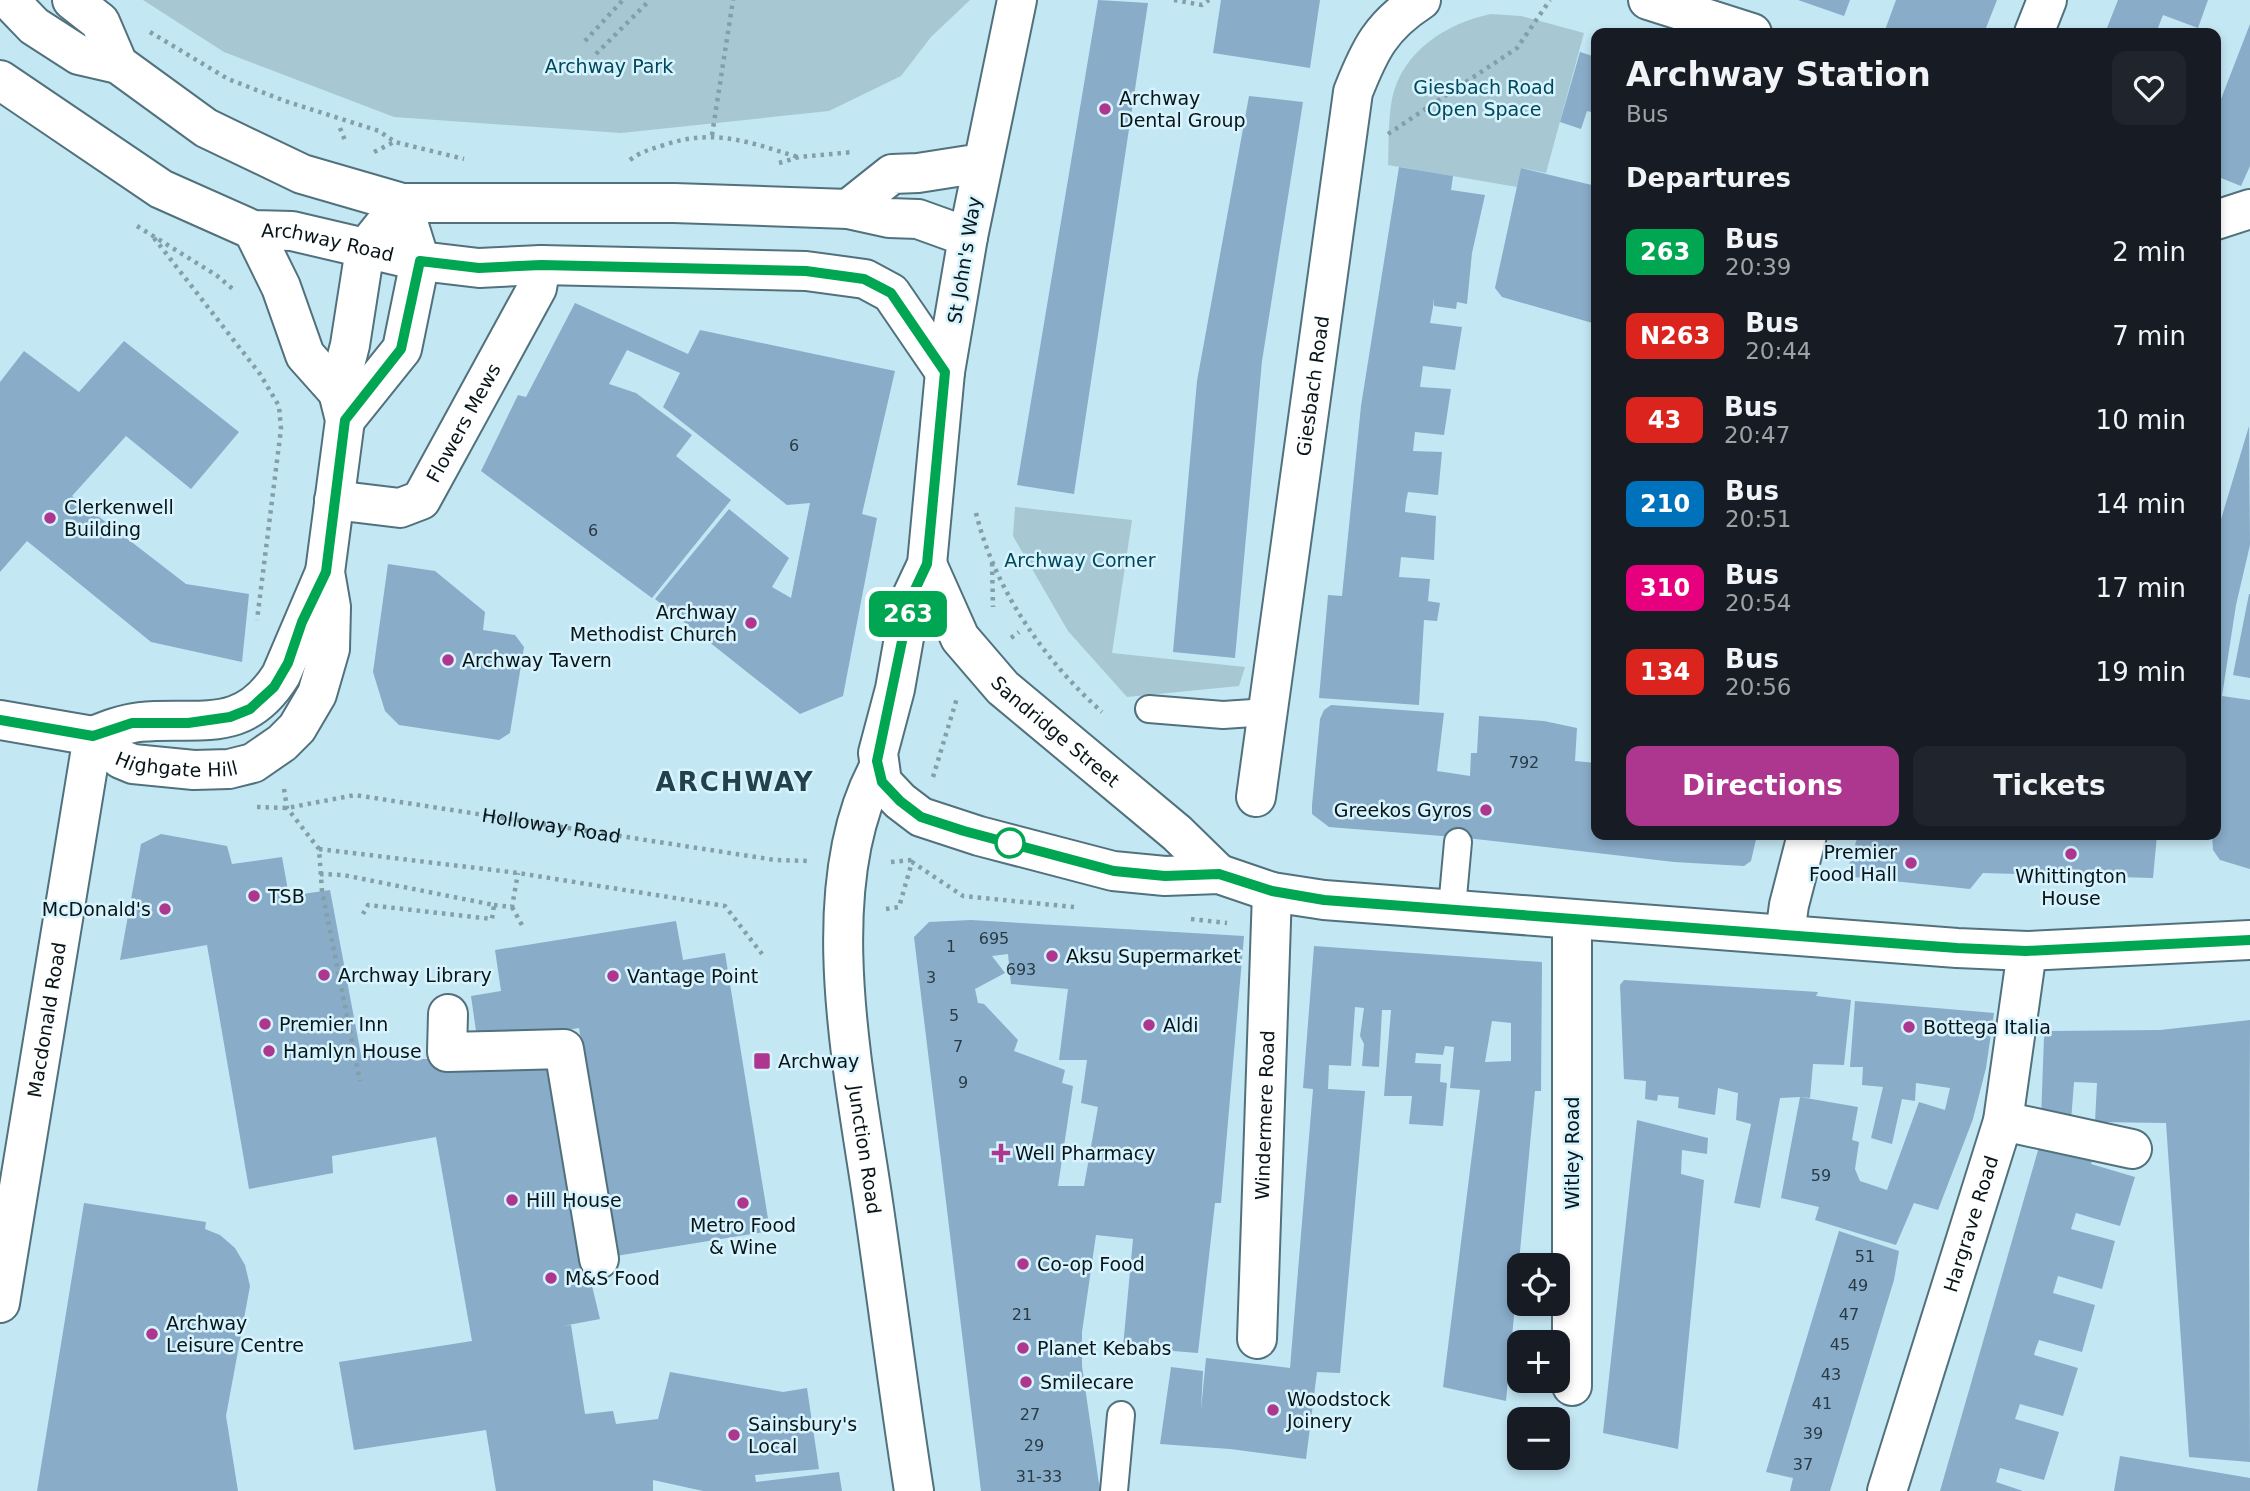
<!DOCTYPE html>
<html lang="en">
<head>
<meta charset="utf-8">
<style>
	body { margin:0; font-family:"DejaVu Sans",sans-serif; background:#20242c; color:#f1f3f6; height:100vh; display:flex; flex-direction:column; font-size:26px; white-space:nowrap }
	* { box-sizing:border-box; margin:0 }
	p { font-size:23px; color:#9ea1a6 }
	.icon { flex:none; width:38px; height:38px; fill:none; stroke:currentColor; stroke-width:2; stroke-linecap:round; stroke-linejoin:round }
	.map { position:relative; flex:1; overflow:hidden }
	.panel { position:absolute; left:1591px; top:28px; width:630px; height:812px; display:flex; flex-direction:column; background:#171b24; border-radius:14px; box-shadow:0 4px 10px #0003 }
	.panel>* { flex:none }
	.badge { padding:0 14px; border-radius:10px; font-size:24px; line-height:46px }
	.fabs { position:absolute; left:1507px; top:1253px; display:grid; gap:14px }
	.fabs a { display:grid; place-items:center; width:63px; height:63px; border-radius:14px; background:#171b24; box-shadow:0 4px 10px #0003; font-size:35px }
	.map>.badge { position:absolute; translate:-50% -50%; box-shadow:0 0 0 4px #fff }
	h2 { padding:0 35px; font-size:26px; line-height:63px }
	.round { display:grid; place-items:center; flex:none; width:74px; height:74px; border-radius:14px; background:#20242c }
	.overview { display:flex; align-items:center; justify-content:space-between; height:119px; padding:0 35px }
	h1 { font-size:33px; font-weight:800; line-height:52px }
	.action { display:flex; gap:14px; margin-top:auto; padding:14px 35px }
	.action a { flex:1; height:80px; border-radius:14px; background:#ad378f; color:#fff; font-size:28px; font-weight:800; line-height:80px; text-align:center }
	.action a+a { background:#20242c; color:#f1f3f6 }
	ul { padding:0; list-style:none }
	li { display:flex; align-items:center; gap:21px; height:84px; padding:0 35px }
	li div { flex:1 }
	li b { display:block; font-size:26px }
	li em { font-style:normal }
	li .badge { min-width:77px; font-weight:700; text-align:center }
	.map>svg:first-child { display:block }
</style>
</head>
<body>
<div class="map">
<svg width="2250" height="1491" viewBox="0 0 2250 1491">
	<rect width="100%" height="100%" fill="#c4e7f4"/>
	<path fill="#a7c7d3" d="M143,0H970L931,37L901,76L829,111L621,133L394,117L224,52Z
		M1491,14L1521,16L1584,33L1546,173L1521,168L1517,187L1388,165C1389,144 1388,120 1392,99C1402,51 1447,23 1491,14Z
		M1015,507L1132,520L1112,653L1245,667L1239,686L1127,697L1068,631L1013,536Z"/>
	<path fill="#89acc9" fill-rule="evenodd" d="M1098,0L1148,3L1074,494L1017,485Z
		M1221,0H1320L1310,68L1213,53Z
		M1798,0H1850L1844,16Z
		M1896,0H1997L1984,33H1894L1885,30Z
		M2118,0H2208L2198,28L2163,15L2156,33H2105Z
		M2250,24V166L2241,186L2216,176V112Z
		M1580,52L1596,57V113L1587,111L1581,129L1560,122Z
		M1249,96L1303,102L1262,361L1235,658L1173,652L1197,381Z
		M1399,167L1453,176L1451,190L1485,195L1472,253L1467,304L1457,302L1456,309L1434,306V298L1433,307L1430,323L1462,327L1455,370L1423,366L1420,387L1451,389L1444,435L1415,432L1413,451L1442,452L1438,495L1408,492L1406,501L1405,512L1436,516L1434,560L1401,557L1399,577L1430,579L1428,601L1440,603L1437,621L1424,620L1419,705L1319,698L1328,595L1342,596L1361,406Z
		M1521,168L1596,186V324L1502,297L1495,288Z
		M575,303L688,354L700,330L895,371L862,514L877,518L843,696L800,714L655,599L729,509L789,558L772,587L791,598L810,503L787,505L663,407L680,373L627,350L609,384L636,393L692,435L676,456L731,500L652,598L481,471L518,395L526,397Z
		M124,341L239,432L191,489L126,436L72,496L186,584L249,594L242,662L151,642L27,541L0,572V382L24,351L79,392Z
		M2249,426L2250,545L2236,605L2222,696L2250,700V869L2220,860L2213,850L2212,835H2216V536Z
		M388,564L435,571L485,612L483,630L515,635L524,647L510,733L499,740L399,725L385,711L373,672Z
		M2249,594H2250V678L2233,675Z
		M1331,705L1444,713L1437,771L1470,776L1471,753H1477L1479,716L1544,721L1577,728L1575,761L1596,763V835H1757L1751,861L1744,866L1674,862L1467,838L1329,827L1312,814V805L1320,719L1324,710Z
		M161,834L227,846L232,864L282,857L289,896L330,890L361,1055L407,1059H552L586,1261L600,1319L563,1326L571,1325L585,1414L613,1411L616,1424L658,1419L670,1372L783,1392L807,1388L819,1469L755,1475L756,1482L839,1472L842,1491H703L653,1480V1491H496L486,1430L354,1450L339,1362L472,1341L436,1137L332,1156L333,1173L249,1189L207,945L120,960L141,844Z
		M1858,835H2157L2153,878L1983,873L1970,889L1854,877L1849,871V865Z
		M971,920L1244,936L1221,1203H1215L1198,1353L1123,1347L1133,1239L1096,1235L1082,1332V1366L1100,1491H981L914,937L929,922ZM1008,954L1011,984L1068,989L1059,1060H1087L1081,1103L1098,1107L1084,1186H1058L1073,1086L1062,1083L1065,1070L1014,1051L1018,1040L984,1004L978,1003L975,989L1005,973L992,956Z
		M676,921L683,960L725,953L770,1231L616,1256L579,1028L478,1045L471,996L501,991L495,950Z
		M1314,946L1542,962L1541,1091H1535L1506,1401L1443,1387L1480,1090L1450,1088L1454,1047L1445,1046L1443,1055L1416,1053L1415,1063L1441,1064L1440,1082L1447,1083L1443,1126L1409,1124L1412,1096H1384L1391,1010H1382L1379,1067L1362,1066L1364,1044L1360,1036L1364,1008L1355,1007L1351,1066L1329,1065L1328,1089L1365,1091L1340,1373L1317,1372L1306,1459L1230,1449L1160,1444L1171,1367L1203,1371L1201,1410L1206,1358L1290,1368L1313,1089L1303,1088ZM1492,1021L1511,1023V1061L1485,1062Z
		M1624,980L1818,992L1816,996L1851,1000L1844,1065L1813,1064L1810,1098L1800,1097L1858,1107L1852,1140L1859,1142L1855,1169L1860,1181L1887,1190L1919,1102L1945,1110L1950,1088L1916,1083L1915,1101L1902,1099L1892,1144L1871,1138L1883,1087L1862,1085L1863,1067H1850L1855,1001L1994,1013L1986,1068L1973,1119L1938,1210L1914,1203L1896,1245L1815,1220L1819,1207L1781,1198L1800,1097L1780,1098L1760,1208L1734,1203L1751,1124L1736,1120L1738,1093L1718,1088L1715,1115L1678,1108L1679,1097L1658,1095L1657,1101L1645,1099L1646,1081L1624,1079L1620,985Z
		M2250,1020L2249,1238L2250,1462L2189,1457L2166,1123L2095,1122L2097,1083L2074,1082L2071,1121L2041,1119L2044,1037L2051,1031L2160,1030Z
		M1637,1120L1708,1138L1707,1154L1682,1150L1681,1174L1704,1180L1678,1449L1603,1433Z
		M2041,1140L2094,1156L2091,1164L2135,1177L2120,1226L2076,1213L2071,1229L2115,1241L2102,1289L2058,1276L2053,1293L2095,1305L2082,1352L2039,1340L2036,1348L2034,1355L2078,1368L2063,1416L2020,1404L2015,1419L2059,1432L2044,1480L2000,1468L1996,1482L2023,1491H1940Z
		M84,1203L206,1222L205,1229L220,1235L235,1248L245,1265L250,1286L226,1416L238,1491H37Z
		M1839,1231L1899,1251L1894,1280L1830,1491H1790L1793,1478L1766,1472Z
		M2120,1456L2250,1478V1491H2114Z"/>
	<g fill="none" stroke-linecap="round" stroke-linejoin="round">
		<defs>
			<path id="service" d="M1149,709L1223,715L1268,712
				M1452,908L1458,842
				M1114,1491L1121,1415"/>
			<path id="pedestrian" d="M448,1014L447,1052L564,1049L599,1259"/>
			<g id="minor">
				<path d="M1648,0L1752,33"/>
				<path d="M2034,33L2047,0"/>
				<path d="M2216,220L2250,209"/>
				<path id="s2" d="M334,500L400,508L421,500L537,288L541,265"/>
				<path id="s3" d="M1256,797L1353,92C1370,49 1381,26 1421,0"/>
				<path d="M1785,934L1789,905L1807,835"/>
				<path d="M2003,1121L2132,1149"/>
				<path id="s4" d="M0,1303L93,736"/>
				<path id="s5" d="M1257,1339L1272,892"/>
				<path d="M1572,1386V920"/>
				<path id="s6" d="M1887,1491L2003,1121L2027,951"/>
			</g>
			<path id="tertiary" d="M848,209L892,174L918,173L982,163
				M968,237L1017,0"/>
			<g id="secondary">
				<path d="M345,420L402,349L420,261L402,203"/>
				<path id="s7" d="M0,720L93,736L121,759L133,764L194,770L229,769L253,763L282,743L297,728L317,694L330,649L331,607L325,572L345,420L338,392L350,345L365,249L402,203"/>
				<path d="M93,736C108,730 123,724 140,722C199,716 243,736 281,675L325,572"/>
			</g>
			<g id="primary">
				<path id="s8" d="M878,769C814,889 854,1072 873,1202C887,1298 899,1395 914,1491"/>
			</g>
			<g id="trunk">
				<path d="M9,0L34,26L79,55L118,64L206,128L302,174L402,203H674L848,209L889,218L918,219L968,237L945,372L927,564L911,598L895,689L878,753L882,782L900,801L921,817L979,836L1113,871L1165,876L1219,874L1272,892L1324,900L1957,948L2027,951L2250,940"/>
				<path d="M72,0L100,22L118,64"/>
				<path id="s9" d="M0,80L161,189L253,230L292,231L420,261L479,268L541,265L806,271L865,279L891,293L945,372"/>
				<path d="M253,230L281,287L305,355L338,392"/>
				<path id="s10" d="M927,564L960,638L1003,688L1177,833L1219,874"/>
			</g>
		</defs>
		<use href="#service" stroke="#51717c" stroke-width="30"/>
		<use href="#pedestrian" stroke="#51717c" stroke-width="42"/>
		<use href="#minor" stroke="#51717c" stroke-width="42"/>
		<use href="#tertiary" stroke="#51717c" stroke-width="42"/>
		<use href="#secondary" stroke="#51717c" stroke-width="42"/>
		<use href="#primary" stroke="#51717c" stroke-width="42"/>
		<use href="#trunk" stroke="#51717c" stroke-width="42"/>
		<g stroke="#839fa8" stroke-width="4.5" stroke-dasharray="3.5 5" stroke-linecap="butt">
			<path d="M1174,0L1202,5L1209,0"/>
			<path d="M150,32L228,79L285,101L379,131L395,142L464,159"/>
			<path d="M585,41L623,0"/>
			<path d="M596,54L648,2"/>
			<path d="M340,128L346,143"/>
			<path d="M1388,134L1517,48L1550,0"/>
			<path d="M712,135L733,0"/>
			<path d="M374,152L394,142"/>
			<path d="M630,160C640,152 651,149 664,145C714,128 749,142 798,157"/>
			<path d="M779,163L799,157L853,152"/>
			<path d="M137,226L216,275L234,290"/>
			<path d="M154,238L260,374L279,406L281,429L257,620"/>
			<path d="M976,513C995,590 1044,660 1102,712"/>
			<path d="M992,563L993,607"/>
			<path d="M1011,638L1019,632"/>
			<path d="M933,777L957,698"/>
			<path d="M284,789L287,808L319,849L322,891L360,1081"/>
			<path id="s1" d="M257,807L287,808L355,795L775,860L809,861"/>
			<path d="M319,849L518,873L725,906L762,954"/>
			<path d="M891,862L912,860"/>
			<path d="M320,874L343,875L494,905L492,919L368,905L363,914"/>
			<path d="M494,905L512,907L518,873"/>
			<path d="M512,907L523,927"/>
			<path d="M886,909L899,907L912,862L963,896L1074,907"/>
			<path d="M1191,919L1227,923"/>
		</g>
		<use href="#service" stroke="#fff" stroke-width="26"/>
		<use href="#pedestrian" stroke="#fff" stroke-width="38"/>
		<use href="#minor" stroke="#fff" stroke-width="38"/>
		<use href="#tertiary" stroke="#fff" stroke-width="38"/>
		<use href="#secondary" stroke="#fff" stroke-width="38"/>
		<use href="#primary" stroke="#fff" stroke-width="38"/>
		<use href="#trunk" stroke="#fff" stroke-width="38"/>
	</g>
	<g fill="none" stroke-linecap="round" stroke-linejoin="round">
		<defs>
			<path id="line" d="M0,720L93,736L132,723H188L230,717L250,709L274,687L288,663L302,622L326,572L345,420L401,349L420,261L479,268L541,265L806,271L864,279L891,293L945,372L927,564L911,598L877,761L882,782L900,801L921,817L964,831L1114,871L1165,876L1219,874L1272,891L1324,900L1957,948L2026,951L2250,940"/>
		</defs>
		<use href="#line" stroke="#fff" stroke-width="16"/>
		<use href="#line" stroke="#00a651" stroke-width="10"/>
	</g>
	<g fill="#ad378f" stroke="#d7f3fe" stroke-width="2.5">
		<circle cx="1105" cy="109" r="7"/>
		<circle cx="50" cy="518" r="7"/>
		<circle cx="751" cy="623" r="7"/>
		<circle cx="448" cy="660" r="7"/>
		<circle cx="1486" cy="810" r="7"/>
		<circle cx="2071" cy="854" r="7"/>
		<circle cx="1911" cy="863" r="7"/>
		<circle cx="254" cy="896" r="7"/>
		<circle cx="165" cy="909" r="7"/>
		<circle cx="1052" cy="956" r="7"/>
		<circle cx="324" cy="975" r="7"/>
		<circle cx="613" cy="976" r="7"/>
		<circle cx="265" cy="1024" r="7"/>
		<circle cx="1149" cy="1025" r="7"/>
		<circle cx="1909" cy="1027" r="7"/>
		<circle cx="269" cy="1051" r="7"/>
		<rect x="753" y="1052" width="18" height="18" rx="3.5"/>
		<path d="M997.5 1142.5h7v7h7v7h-7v7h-7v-7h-7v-7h7z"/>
		<circle cx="512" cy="1200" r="7"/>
		<circle cx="743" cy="1203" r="7"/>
		<circle cx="1023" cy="1264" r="7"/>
		<circle cx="551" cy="1278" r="7"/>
		<circle cx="152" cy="1334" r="7"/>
		<circle cx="1023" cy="1348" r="7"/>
		<circle cx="1026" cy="1382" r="7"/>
		<circle cx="1273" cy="1410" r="7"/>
		<circle cx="734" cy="1435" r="7"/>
	</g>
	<circle fill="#fff" stroke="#00a651" stroke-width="3.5" cx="1010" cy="843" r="14"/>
	<g text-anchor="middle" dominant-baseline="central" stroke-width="5" stroke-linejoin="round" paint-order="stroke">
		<g font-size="16" fill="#283b45">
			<text x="794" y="445">6</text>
			<text x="593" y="530">6</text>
			<text x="1524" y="762">792</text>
			<text x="994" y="938">695</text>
			<text x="951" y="946">1</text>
			<text x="1021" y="969">693</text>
			<text x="931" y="977">3</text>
			<text x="954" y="1015">5</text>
			<text x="958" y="1046">7</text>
			<text x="963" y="1082">9</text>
			<text x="1821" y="1175">59</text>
			<text x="1865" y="1256">51</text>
			<text x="1858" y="1285">49</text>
			<text x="1022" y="1314">21</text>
			<text x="1849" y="1314">47</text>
			<text x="1840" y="1344">45</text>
			<text x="1831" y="1374">43</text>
			<text x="1822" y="1403">41</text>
			<text x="1030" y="1414">27</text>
			<text x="1813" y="1433">39</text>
			<text x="1034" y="1445">29</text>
			<text x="1803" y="1464">37</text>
			<text x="1039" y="1476">31-33</text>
		</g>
		<g font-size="19" fill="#00485b" stroke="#d7f3fe">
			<text x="609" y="66">Archway Park</text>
			<text x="1484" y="87">Giesbach Road<tspan x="1484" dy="22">Open Space</tspan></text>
			<text x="1080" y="560">Archway Corner</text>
		</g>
		<g font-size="19" fill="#081519" stroke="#d7f3fe" text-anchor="start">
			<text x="1119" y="98">Archway<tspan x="1119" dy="22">Dental Group</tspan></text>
			<text x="64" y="507">Clerkenwell<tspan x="64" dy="22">Building</tspan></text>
			<text x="737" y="612" text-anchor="end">Archway<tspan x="737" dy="22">Methodist Church</tspan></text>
			<text x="462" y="660">Archway Tavern</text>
			<text x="1472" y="810" text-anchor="end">Greekos Gyros</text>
			<text x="1897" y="852" text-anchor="end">Premier<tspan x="1897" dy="22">Food Hall</tspan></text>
			<text x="2071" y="876" text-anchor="middle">Whittington<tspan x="2071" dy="22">House</tspan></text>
			<text x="268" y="896">TSB</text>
			<text x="151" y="909" text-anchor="end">McDonald's</text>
			<text x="1066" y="956">Aksu Supermarket</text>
			<text x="338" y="975">Archway Library</text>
			<text x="627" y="976">Vantage Point</text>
			<text x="279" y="1024">Premier Inn</text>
			<text x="1163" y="1025">Aldi</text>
			<text x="1923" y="1027">Bottega Italia</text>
			<text x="283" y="1051">Hamlyn House</text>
			<text x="778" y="1061">Archway</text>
			<text x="1015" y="1153">Well Pharmacy</text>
			<text x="526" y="1200">Hill House</text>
			<text x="743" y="1225" text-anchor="middle">Metro Food<tspan x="743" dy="22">&amp; Wine</tspan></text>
			<text x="1037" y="1264">Co-op Food</text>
			<text x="565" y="1278">M&amp;S Food</text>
			<text x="166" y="1323">Archway<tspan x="166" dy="22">Leisure Centre</tspan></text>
			<text x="1037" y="1348">Planet Kebabs</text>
			<text x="1040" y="1382">Smilecare</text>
			<text x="1287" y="1399">Woodstock<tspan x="1287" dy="22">Joinery</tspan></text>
			<text x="748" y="1424">Sainsbury's<tspan x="748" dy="22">Local</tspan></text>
		</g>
		<g font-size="19" fill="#081519" stroke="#d7f3fe">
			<text stroke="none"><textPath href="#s9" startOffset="371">Archway Road</textPath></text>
			<text transform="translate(964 260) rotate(-81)">St John's Way</text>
			<text stroke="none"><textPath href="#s3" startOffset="415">Giesbach Road</textPath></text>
			<text stroke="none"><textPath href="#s2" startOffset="177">Flowers Mews</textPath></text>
			<text stroke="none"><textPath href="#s10" startOffset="215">Sandridge Street</textPath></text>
			<text stroke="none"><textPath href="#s7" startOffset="187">Highgate Hill</textPath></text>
			<text stroke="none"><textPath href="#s1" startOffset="298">Holloway Road</textPath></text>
			<text stroke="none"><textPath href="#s4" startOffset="287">Macdonald Road</textPath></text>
			<text stroke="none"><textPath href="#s5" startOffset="224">Windermere Road</textPath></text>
			<text stroke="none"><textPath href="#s8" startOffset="387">Junction Road</textPath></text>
			<text transform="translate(1572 1153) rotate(-90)">Witley Road</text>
			<text stroke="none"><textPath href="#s6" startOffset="280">Hargrave Road</textPath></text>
		</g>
		<g font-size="26" font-weight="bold" letter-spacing="2" fill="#22414b" stroke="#d7f3fe">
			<text x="735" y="782">ARCHWAY</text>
		</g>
	</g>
</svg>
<div class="fabs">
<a><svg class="icon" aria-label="locate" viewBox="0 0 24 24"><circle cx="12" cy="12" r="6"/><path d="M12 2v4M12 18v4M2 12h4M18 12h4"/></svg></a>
<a>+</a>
<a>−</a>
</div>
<b class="badge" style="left:908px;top:614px;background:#00a651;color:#fff">263</b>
<section class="panel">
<div class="overview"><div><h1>Archway Station</h1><p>Bus</p></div><a class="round"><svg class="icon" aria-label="heart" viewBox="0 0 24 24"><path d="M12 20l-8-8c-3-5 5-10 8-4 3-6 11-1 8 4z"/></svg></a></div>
<h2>Departures</h2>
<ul>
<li><span class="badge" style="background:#00a651;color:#fff">263</span><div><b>Bus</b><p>20:39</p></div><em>2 min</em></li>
<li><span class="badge" style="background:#dc241f;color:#fff">N263</span><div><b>Bus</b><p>20:44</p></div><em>7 min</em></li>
<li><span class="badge" style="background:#dc241f;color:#fff">43</span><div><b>Bus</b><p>20:47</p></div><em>10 min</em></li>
<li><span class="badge" style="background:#0072bc;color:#fff">210</span><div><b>Bus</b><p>20:51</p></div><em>14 min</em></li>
<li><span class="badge" style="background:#e6007e;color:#fff">310</span><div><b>Bus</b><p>20:54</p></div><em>17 min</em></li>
<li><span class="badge" style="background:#dc241f;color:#fff">134</span><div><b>Bus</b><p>20:56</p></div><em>19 min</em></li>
</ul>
<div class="action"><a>Directions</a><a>Tickets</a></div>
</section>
</div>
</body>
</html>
